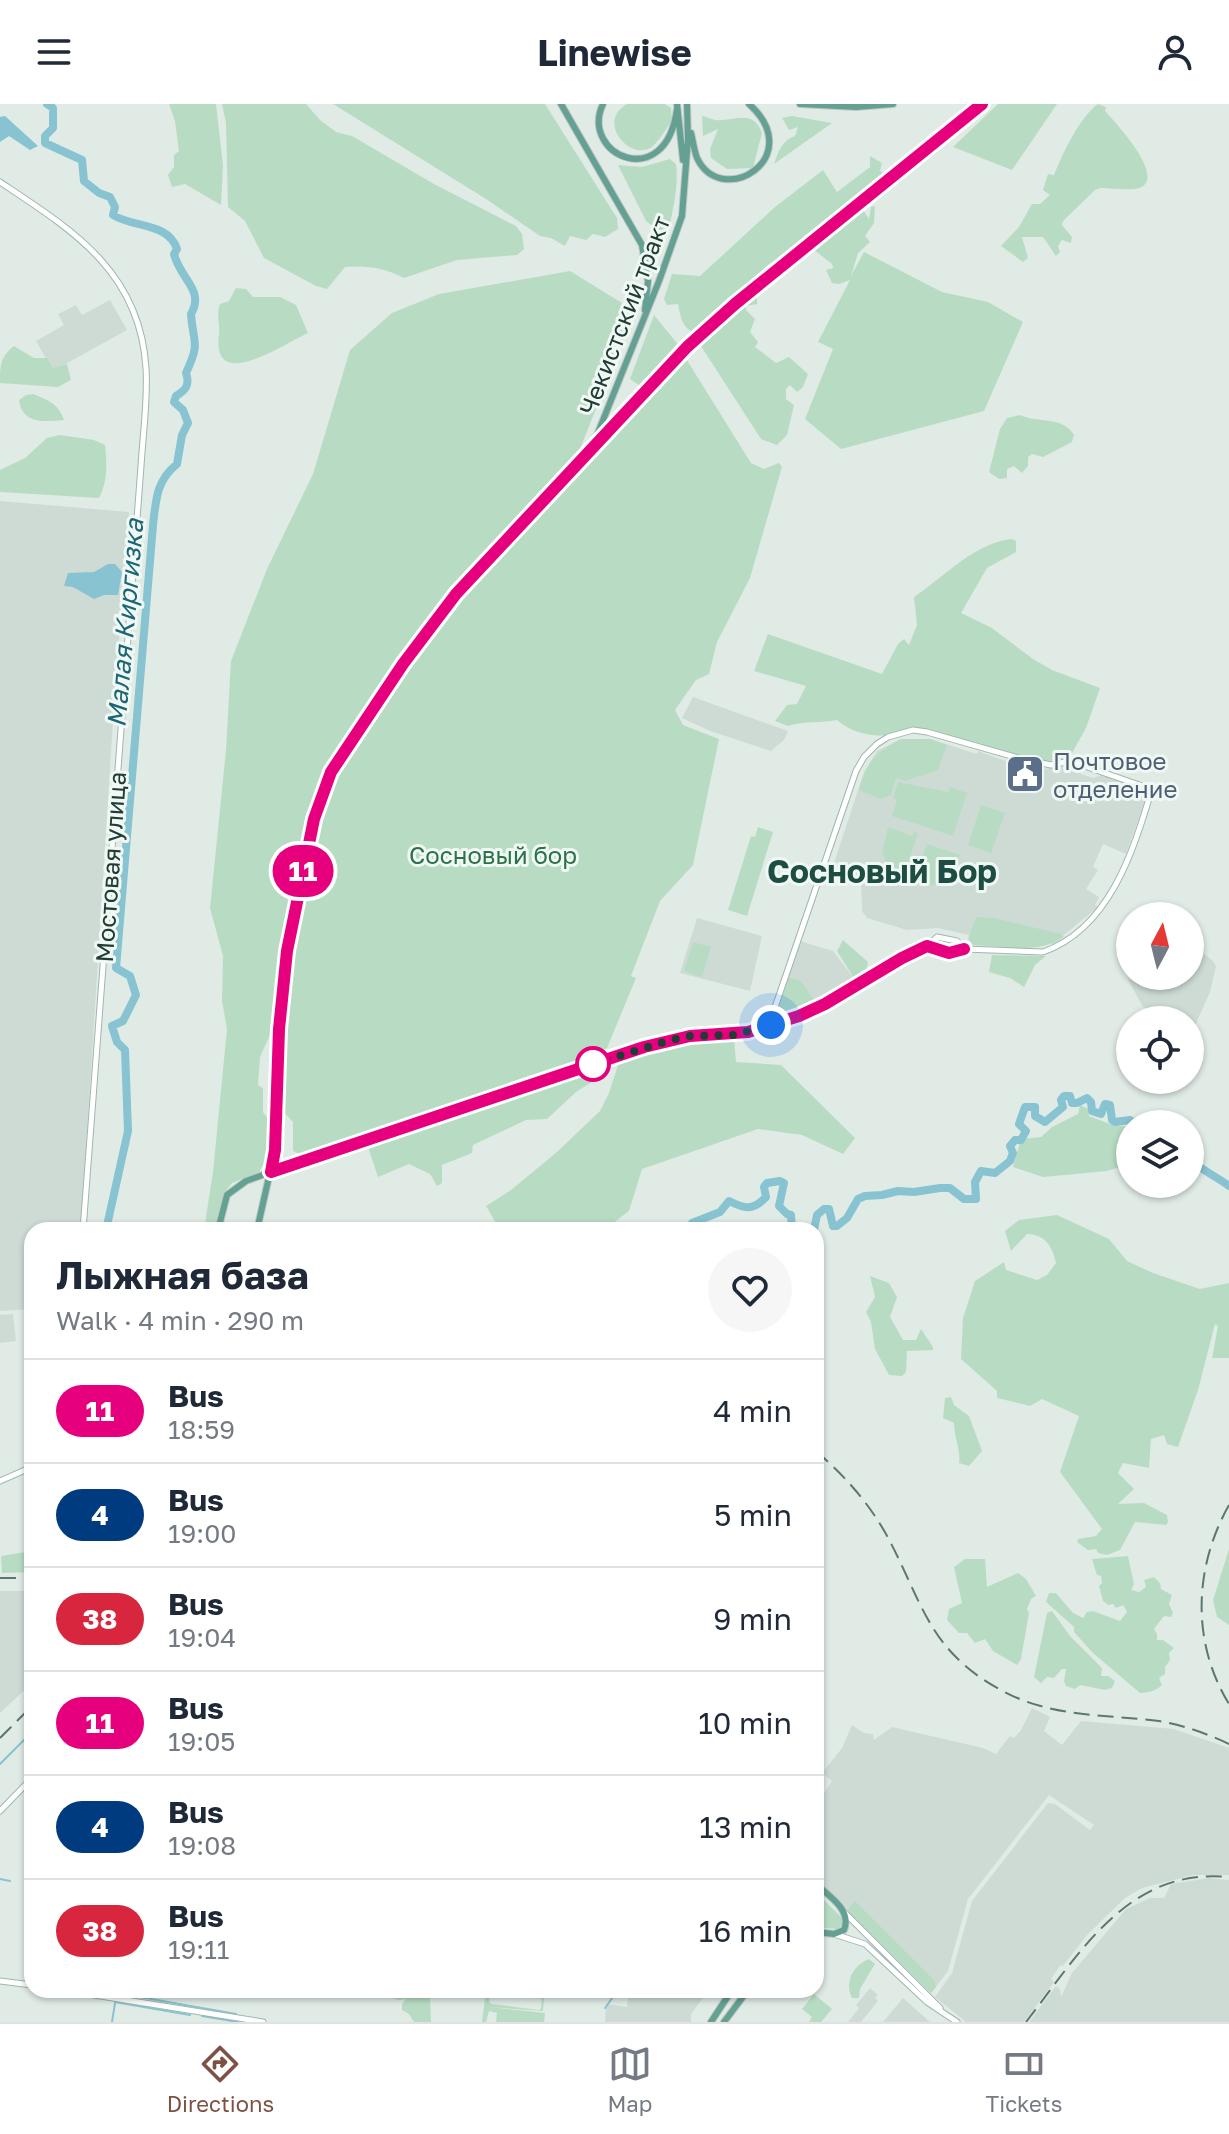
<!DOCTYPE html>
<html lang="en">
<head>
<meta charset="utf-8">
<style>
	body { margin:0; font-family:"Golos Text",sans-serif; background:#f6f6f7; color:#1f2937; height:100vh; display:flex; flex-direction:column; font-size:30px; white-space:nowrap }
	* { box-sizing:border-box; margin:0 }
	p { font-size:26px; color:#747a83 }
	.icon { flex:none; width:44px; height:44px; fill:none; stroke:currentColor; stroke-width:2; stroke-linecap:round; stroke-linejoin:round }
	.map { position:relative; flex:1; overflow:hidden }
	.details { position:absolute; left:24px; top:1118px; width:800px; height:776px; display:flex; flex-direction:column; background:#fff; border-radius:24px; box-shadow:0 2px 6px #0004 }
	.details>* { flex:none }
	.badge { padding:0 16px; border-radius:26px; font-size:28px; line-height:52px }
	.needle { width:52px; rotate:7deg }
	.controls { position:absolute; left:1116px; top:798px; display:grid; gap:16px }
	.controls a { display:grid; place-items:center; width:88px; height:88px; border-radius:50%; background:#fff; box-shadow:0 2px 6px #0004; font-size:40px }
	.you { position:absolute; width:40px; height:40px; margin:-20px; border:6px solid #fff; border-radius:50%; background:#1a73e8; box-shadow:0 0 0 12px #1a73e833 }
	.map>.badge { position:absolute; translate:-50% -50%; box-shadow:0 0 0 4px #fff }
	.round { display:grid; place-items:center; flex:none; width:84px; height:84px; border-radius:42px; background:#f6f6f7 }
	.headline { display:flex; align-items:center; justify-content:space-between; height:136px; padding:0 32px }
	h1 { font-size:38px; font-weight:700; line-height:60px }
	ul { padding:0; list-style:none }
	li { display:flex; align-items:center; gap:24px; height:104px; padding:0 32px; border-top:2px solid #e0e1e3 }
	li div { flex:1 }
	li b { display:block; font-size:30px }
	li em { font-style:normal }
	li .badge { min-width:88px; font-weight:700; text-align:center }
	header { display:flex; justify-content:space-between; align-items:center; height:104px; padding:0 32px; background:#fff; font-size:36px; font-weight:700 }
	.dock { display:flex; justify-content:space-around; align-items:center; height:112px; border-top:2px solid #e0e1e3; background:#fff; font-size:22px; color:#747a83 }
	.dock a { display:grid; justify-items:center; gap:4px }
	.dock .current { color:#7e5145 }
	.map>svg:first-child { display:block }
</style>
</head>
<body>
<header><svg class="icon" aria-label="menu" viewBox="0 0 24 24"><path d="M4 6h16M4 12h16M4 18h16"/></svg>Linewise<svg class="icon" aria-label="person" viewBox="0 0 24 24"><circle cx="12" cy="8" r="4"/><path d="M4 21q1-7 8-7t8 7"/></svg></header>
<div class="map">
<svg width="1229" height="1918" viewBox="0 0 1229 1918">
	<rect width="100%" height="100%" fill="#e0ebe6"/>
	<path fill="#cedbd5" d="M110,196L127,226L53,267L36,237L64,221L58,210L76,201L82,211Z
		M0,397L129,408L114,601L81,1126H32V1205L0,1207Z
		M693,593L788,627L784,636L771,647L710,627L682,614Z
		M901,635H930L977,650L978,647L1039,669L1042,665L1069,661L1081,665V670L1093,674L1102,671L1142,685L1145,697L1126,750L1103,740L1093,763L1098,766L1086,785L1099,793L1095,801L1098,803L1053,840L995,837L938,824L907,826L867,814L862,807L861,774L833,762L864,668L877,647Z
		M697,814L762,832L750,887L680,869Z
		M800,837L833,847L857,878L824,898L776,916L774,912Z
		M1190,839L1212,856L1216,862L1210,888L1194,924L1190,923V916H1174L1143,903L1127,874L1145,882L1149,872H1190Z
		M13,1210L16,1237L0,1239V1211Z
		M0,1487H32V1579L0,1609Z
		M1032,1604L1050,1613L1044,1627L1062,1641L1081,1617L1174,1625L1229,1644V1771H1193L1142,1784L1125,1794L1087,1831L1063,1862L1061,1861L1059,1863L1051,1875L1054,1878L1024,1918H966L935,1893L952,1869L972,1797L1048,1699L1055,1700L1090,1726L1094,1721L1049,1691L968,1795L948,1867L931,1889L816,1777V1710L819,1706L816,1701L832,1677L822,1669L842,1644L852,1621L864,1629L873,1630L874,1636L892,1623L983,1644L996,1650L1010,1632L1014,1634L1021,1626Z
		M1209,1774L1229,1776V1918H1029L1056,1882L1060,1885L1061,1893L1072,1869L1126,1805L1150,1794H1164L1171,1780Z
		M870,1884L878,1891L875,1894L878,1897L861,1918H848L859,1904L856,1901Z
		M629,1886H709L691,1910V1918H605L606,1900L627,1903Z
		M903,1894L930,1918H883Z"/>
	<path fill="#b8dcc3" d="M169,0H216L223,61L221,101L185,80L172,83L168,71L174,63V51L179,47L175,17Z
		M222,0H306L320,16L336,28L352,32L434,80L516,122L522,130L524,145L517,151L457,156L404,174C384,164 368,161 345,163L327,185L316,182L264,154L245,117L228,103L226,19Z
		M333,0H545L617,114L618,125L605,133L593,130L586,136L570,132L565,142L551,134L540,132L486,95Z
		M627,0H665L671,4L672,17C666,25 659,37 652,43C631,58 595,18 627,0Z
		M998,0H1057L1012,66L953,43Z
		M1098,0L1106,3L1105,7C1115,18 1168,74 1139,84C1128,87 1112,84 1101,84L1095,86L1063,117L1062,121L1072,133L1071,139L1062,136L1058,142L1060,148L1056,152L1043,133H1022L1028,154L1023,158L1001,142L1019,123L1032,100H1040L1050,91L1043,86L1048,70L1054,71C1063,49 1079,14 1098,0Z
		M702,12C707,13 711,15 715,16C734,18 753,4 762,29L753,64L727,65L711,54L710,45L718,25L703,32Z
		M792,12L832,19L774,60C778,48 782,36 795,32L798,23L789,26L782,14Z
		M870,52L882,59L880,67L888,72L813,130L805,131L787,151L769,160L731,196L712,208L693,228C682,224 680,210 678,200L667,201L664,195L672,170L700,172L775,103L823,66L837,88L870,63Z
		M670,55L676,60C679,81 673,104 669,125L658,126L646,117L618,61L642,63Z
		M875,102L874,119L865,132L870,138L858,149L851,172L864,148L942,188L988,198L1023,218L984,307L841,345L805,315L833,245L818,238L850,176L839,180L832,179L826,166L833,164L832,160L813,145L863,106L869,115L871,103Z
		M570,167L635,207L580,345L554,377L446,489L326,669L310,711L269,933L260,953L258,981L263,984V1008L271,1019L266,1056L259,1068L232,1079L225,1088L215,1126H204L213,1068L227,925L222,897L223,852L210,804L226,646L231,557L267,465L313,370L350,246L392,209L439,190Z
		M236,184L246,185L253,193H280L296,201L308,229C285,239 211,291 219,230C220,219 216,210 220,200L229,197Z
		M757,193V200L746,202V206L755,215L750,228L758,238L755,243L776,259L789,253L808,270L803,283L797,288L790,281L786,285V295L794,301L787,331L777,341L761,335L699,239Z
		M654,211L680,243L642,283L630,275Z
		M14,242L34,254H47L53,264L67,260L71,276L58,283L0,279C0,262 0,253 14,242Z
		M685,253L751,359L764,365L779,359L782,363L750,474L717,538L709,570L696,576L675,606L683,621L719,635L693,761L660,797L631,872L636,874L607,944L588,951L585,958L314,1049L302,1051L293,1047V1018L281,1005V970L291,865L327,699L337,674L458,493L603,346Z
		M33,290C48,296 59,300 64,316C44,318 22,320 19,296L26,291Z
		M1020,311C1038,320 1062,311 1074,331L1072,338L1043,353L1032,350L1028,353V362L1022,369L1014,362L1007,365V374L999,375L989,368L1000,325L1007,314Z
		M60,331L94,336L105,341C107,359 108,377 99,394L0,388V366L25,354L47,334Z
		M1012,435L1016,437V448L987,464L961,509L992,524L1033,555L1052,566L1100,584L1086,624L1068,656C1022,663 976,636 931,627C921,625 910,629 900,630C879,634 853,631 837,616C821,619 802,617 788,622L775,617L787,601L797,600L806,582L754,567L768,530L882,570L898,540L904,535L909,541L917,521L914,493C944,473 974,439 1012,435Z
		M901,635H930L947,641L938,666L905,677L896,674L891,691L881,695L859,686C867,657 875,649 901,635Z
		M898,678L948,688L950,683L967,689L953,732L892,712L897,696L893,694Z
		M981,701L1005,709L991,749L968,741Z
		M758,723L773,728L747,812L728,806L751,732L755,733Z
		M888,723L912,732L914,728L918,729L905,769L888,763L882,748Z
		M927,740L960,751L949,780L926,781L927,776L916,772Z
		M976,813L994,814L1061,830L1064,833C1039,851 1003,842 973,841L968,835Z
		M843,836L868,858L865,871L854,874L837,847Z
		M693,838L711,843L702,873L684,867Z
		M992,851L1046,852L1035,861L1024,883L1010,874L989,868Z
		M789,874L800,876L815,897L798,909L775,913Z
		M734,933L736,958L781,961L855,1034L843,1050L802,1031L758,1025L642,1065L629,1107L608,1123L591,1126H500L486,1102L511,1086L557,1048L600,1007L609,989L619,958C660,940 690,935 734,933Z
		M591,966L598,974L576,988L547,1015L526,1016L473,1041L472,1049L442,1061V1079L437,1082L430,1070L409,1060L378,1073L367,1040Z
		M1080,1001L1088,1005L1089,1012L1113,1021L1130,1023V1060L1107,1067L1043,1073L1013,1063L1021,1035L1041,1033L1052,1023L1078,1010Z
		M1057,1111L1109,1135L1127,1157L1153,1169L1200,1185L1229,1179V1254H1212L1218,1222L1215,1220L1198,1286L1178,1343L1167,1340L1164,1331L1151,1335L1149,1364L1123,1359L1118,1369L1134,1385L1118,1400L1144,1399L1167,1411L1168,1418L1166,1421L1135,1418L1120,1446L1107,1451L1098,1449L1096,1445L1088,1446L1077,1438L1078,1435L1096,1432L1102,1425L1060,1368L1079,1312L1042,1295L1030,1302L997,1294V1287L961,1255L963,1214L975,1177L1004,1158L1006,1166L1037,1176L1047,1171L1056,1159C1052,1141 1045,1131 1027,1130L1011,1147L1005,1127L1019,1116Z
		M870,1172L889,1179L897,1193L890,1213L903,1236H916L921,1225L933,1243V1246L907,1247L906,1268L902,1272L889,1271L875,1245L871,1218L866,1208L875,1193Z
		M951,1293L954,1301L969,1312L982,1347L969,1362L959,1359C961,1345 954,1334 954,1319L943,1314L945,1294Z
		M1229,1445V1521L1217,1513L1213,1496Z
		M32,1447V1468L2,1469L1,1452Z
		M1128,1452L1134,1480L1131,1486L1139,1488L1146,1483L1144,1476L1154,1473L1160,1479L1161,1485L1172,1491L1169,1500L1173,1509L1171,1513L1164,1512L1154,1525L1157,1530V1536H1163L1174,1544L1169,1549L1170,1556L1165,1563V1570L1159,1574L1162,1581C1155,1588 1149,1588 1140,1589L1093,1549L1074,1528V1523L1046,1498L1049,1489H1056L1073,1509L1083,1514L1087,1508L1093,1507L1120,1517L1127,1508L1123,1501L1116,1504L1113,1500L1108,1501L1103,1497L1099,1482L1102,1479L1101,1472L1097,1471L1092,1455Z
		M965,1455H985L987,1483L1018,1469L1026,1475L1036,1492L1031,1495L1027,1505L1029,1509L1021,1555L1017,1561L993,1547L985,1535L975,1539L967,1529H959L947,1516L949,1505L962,1499L954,1463Z
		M1052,1507L1070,1532L1102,1564L1101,1572H1108L1115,1577L1112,1584L1105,1586L1080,1581L1075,1585L1066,1582L1064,1577L1066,1565H1062L1054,1574L1047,1573L1041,1579L1034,1573L1047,1509Z
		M816,1788L843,1815L842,1821L837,1825L816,1823Z
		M855,1797L934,1876L936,1883L931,1889L847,1806Z
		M869,1855L875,1860L860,1885L859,1894H852C844,1878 853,1861 869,1855Z
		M376,1886H434L430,1893L431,1918H414L409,1910L402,1906V1900L406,1895L398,1896L390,1893V1889Z
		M486,1886H491L489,1898L492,1900L538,1906L541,1905L542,1895L538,1894V1892H544L543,1907L489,1903L545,1909L544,1918H496L497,1909L489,1907L486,1918H482Z
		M814,1890L832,1905L821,1918H809L812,1913L802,1905Z"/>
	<path fill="#87c3d1" d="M5,12L38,42L30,46L9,32L0,38V13Z
		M108,460H115L122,468L118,491H104L94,495L73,483L64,482L68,469L94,468Z"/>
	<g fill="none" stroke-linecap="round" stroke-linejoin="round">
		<path stroke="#87c3d1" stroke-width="2" d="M0,1660L32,1628
			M0,1775L10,1777
			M117,1889L236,1910
			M115,1898L190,1911
			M605,1904L618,1886
			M202,1912L238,1918
			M112,1918L115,1899"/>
		<path stroke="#87c3d1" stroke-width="8" d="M47,0L53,4V24L45,32V39L82,56L84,77L99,89L110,93L115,103L113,111C133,124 168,118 177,145L174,150C180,175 205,186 191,210C193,240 201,237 186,269C190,281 186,286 176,292L174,298L183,306L188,319L182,331L177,360C156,377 156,396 153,421L116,864L130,872L136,891L123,917L112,922L117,938L125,946L128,1027L106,1126
			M1190,1052C1197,1065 1218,1073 1229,1082
			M688,1126L692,1119L720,1108L729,1097C745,1105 753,1107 766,1093L764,1083L767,1079L780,1077L784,1079L779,1102L787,1110L791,1111L792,1126
			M814,1126L817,1111L824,1105H829L833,1122H837L847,1114L858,1095L865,1092L882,1091L898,1087L914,1088L940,1084H950L964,1095H976L975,1078L981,1067L995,1069L1010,1057L1013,1049L1010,1042L1015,1036H1021L1026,1027L1019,1020L1025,1003H1035V1012L1045,1018L1063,1003L1061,996L1064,992H1070L1072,999H1077L1087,994L1091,998L1092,1007L1101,1010L1105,1000L1110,1001L1112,1016L1115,1018L1130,1016L1135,1020"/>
		<defs>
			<path id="secondary" d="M0,78C72,126 140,167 146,264C148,296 143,330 141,362L83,1126
				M774,920L772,912L856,667L864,653L877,640L888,633L913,626L927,628L1022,655L1051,661L1070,657L1148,684L1151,688C1133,748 1109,825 1043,848L964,845L955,849L927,842
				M271,1068L644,943L690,932L748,928L799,912L825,900L910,849L927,842L937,833L957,837L964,845
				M0,1377L32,1363
				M0,1707L32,1674
				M846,1810L940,1904
				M834,1830L865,1840L927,1898L957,1918
				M0,1877L32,1881
				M63,1886L263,1918"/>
			<path id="primary" d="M561,0L642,141L648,177L645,206
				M603,0C579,51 666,90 677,5
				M677,0L683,56
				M800,0L856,3L893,0
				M691,29C693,37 694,46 697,54C722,106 808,53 749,0
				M591,345L714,216L982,0
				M218,1126L227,1091L246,1077L271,1068
				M257,1126L275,1046L279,925L287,847L314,715L331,668L403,560L456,490L561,378L597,331L659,177L682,112L688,35L687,0
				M816,1780C830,1793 852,1806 844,1826L834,1830L816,1828
				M711,1918L732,1886
				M724,1918L748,1886"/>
		</defs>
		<use href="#secondary" stroke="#9fb7af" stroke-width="7"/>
		<use href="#primary" stroke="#c1c8c6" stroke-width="8"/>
		<use href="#secondary" stroke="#fff" stroke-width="5"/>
		<use href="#primary" stroke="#64a193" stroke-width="6"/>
		<path stroke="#5b7770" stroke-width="2" stroke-dasharray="16 8" stroke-linecap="butt" d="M816,1347C844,1371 868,1398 886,1430C922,1496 927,1545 999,1585C1050,1614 1104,1610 1159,1617C1183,1621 1208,1630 1229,1640
			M1229,1401C1194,1463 1191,1538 1229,1600
			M0,1474H32
			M0,1634L32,1602
			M1026,1918C1080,1849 1128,1763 1229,1773"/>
	</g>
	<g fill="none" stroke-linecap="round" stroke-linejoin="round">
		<defs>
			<path id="line" d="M964,845L949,849L927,842L902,854L825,900L799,912L748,928L690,932L644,943L271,1068L275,1046L279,925L287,847L314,715L331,668L403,560L456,490L687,243L735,200L982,0"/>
		</defs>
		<use href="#line" stroke="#fff" stroke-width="18"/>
		<use href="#line" stroke="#e6007e" stroke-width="12"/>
		<path stroke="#213b35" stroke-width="8" stroke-dasharray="0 14.4" d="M593,960L667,937L690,932L734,931L771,921"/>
	</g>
	<defs>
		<symbol id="civic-square" viewBox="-11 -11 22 22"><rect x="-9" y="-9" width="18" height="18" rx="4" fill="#5c6f8a" stroke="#f0f8f4"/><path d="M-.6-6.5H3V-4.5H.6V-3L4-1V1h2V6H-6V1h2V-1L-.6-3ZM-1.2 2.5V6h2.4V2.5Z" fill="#fff"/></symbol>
	</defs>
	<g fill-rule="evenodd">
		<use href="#civic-square" x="1003" y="648" width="44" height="44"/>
	</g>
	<circle fill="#fff" stroke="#e6007e" stroke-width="4" cx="593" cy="960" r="16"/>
	<g text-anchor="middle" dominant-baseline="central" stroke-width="6" stroke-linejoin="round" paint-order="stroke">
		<g font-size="24" fill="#213b35" stroke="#f0f8f4">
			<text transform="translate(624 211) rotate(-69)">Чекистский тракт</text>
			<text transform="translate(110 763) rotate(-86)">Мостовая улица</text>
		</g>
		<g font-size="24" fill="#4e5e75" stroke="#f0f8f4" text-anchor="start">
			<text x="1053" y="656">Почтовое<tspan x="1053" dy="28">отделение</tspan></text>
		</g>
		<g font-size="24" fill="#2b7248" stroke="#f0f8f4">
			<text x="493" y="750">Сосновый бор</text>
		</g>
		<g font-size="26" font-style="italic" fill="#1b6577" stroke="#f0f8f4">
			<text transform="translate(125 519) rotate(-85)">Малая Киргизка</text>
		</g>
		<g font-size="32" font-weight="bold" fill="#1d4d43" stroke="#f0f8f4">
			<text x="882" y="767">Сосновый Бор</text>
		</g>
	</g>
</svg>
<div class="controls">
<a><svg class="needle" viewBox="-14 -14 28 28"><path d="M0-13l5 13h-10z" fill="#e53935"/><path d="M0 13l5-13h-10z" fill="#747a83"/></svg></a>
<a><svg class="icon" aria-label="locate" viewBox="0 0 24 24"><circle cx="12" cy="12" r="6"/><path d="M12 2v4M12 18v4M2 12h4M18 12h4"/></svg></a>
<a><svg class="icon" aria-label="layers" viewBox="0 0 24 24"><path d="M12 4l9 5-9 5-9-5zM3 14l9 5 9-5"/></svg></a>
</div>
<div class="you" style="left:771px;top:921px"></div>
<b class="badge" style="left:303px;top:767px;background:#e6007e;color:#fff">11</b>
<section class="details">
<div class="headline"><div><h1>Лыжная база</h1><p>Walk · 4 min · 290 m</p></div><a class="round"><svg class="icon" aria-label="heart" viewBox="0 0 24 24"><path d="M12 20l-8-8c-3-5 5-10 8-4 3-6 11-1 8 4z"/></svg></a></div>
<ul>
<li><span class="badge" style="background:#e6007e;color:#fff">11</span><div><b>Bus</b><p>18:59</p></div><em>4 min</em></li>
<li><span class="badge" style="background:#003b80;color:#fff">4</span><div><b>Bus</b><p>19:00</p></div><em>5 min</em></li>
<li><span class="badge" style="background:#d7263d;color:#fff">38</span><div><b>Bus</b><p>19:04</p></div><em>9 min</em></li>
<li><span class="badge" style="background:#e6007e;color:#fff">11</span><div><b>Bus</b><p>19:05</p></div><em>10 min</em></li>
<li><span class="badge" style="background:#003b80;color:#fff">4</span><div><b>Bus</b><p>19:08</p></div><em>13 min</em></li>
<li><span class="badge" style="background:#d7263d;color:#fff">38</span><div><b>Bus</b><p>19:11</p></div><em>16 min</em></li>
</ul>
</section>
</div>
<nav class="dock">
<a class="current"><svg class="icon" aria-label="directions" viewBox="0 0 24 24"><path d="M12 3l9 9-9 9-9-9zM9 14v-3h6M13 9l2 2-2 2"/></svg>Directions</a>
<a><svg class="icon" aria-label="map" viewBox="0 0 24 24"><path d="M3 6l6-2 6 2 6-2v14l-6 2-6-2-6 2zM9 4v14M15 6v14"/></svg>Map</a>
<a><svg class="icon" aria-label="tickets" viewBox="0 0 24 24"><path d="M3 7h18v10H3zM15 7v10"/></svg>Tickets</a>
</nav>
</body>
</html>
